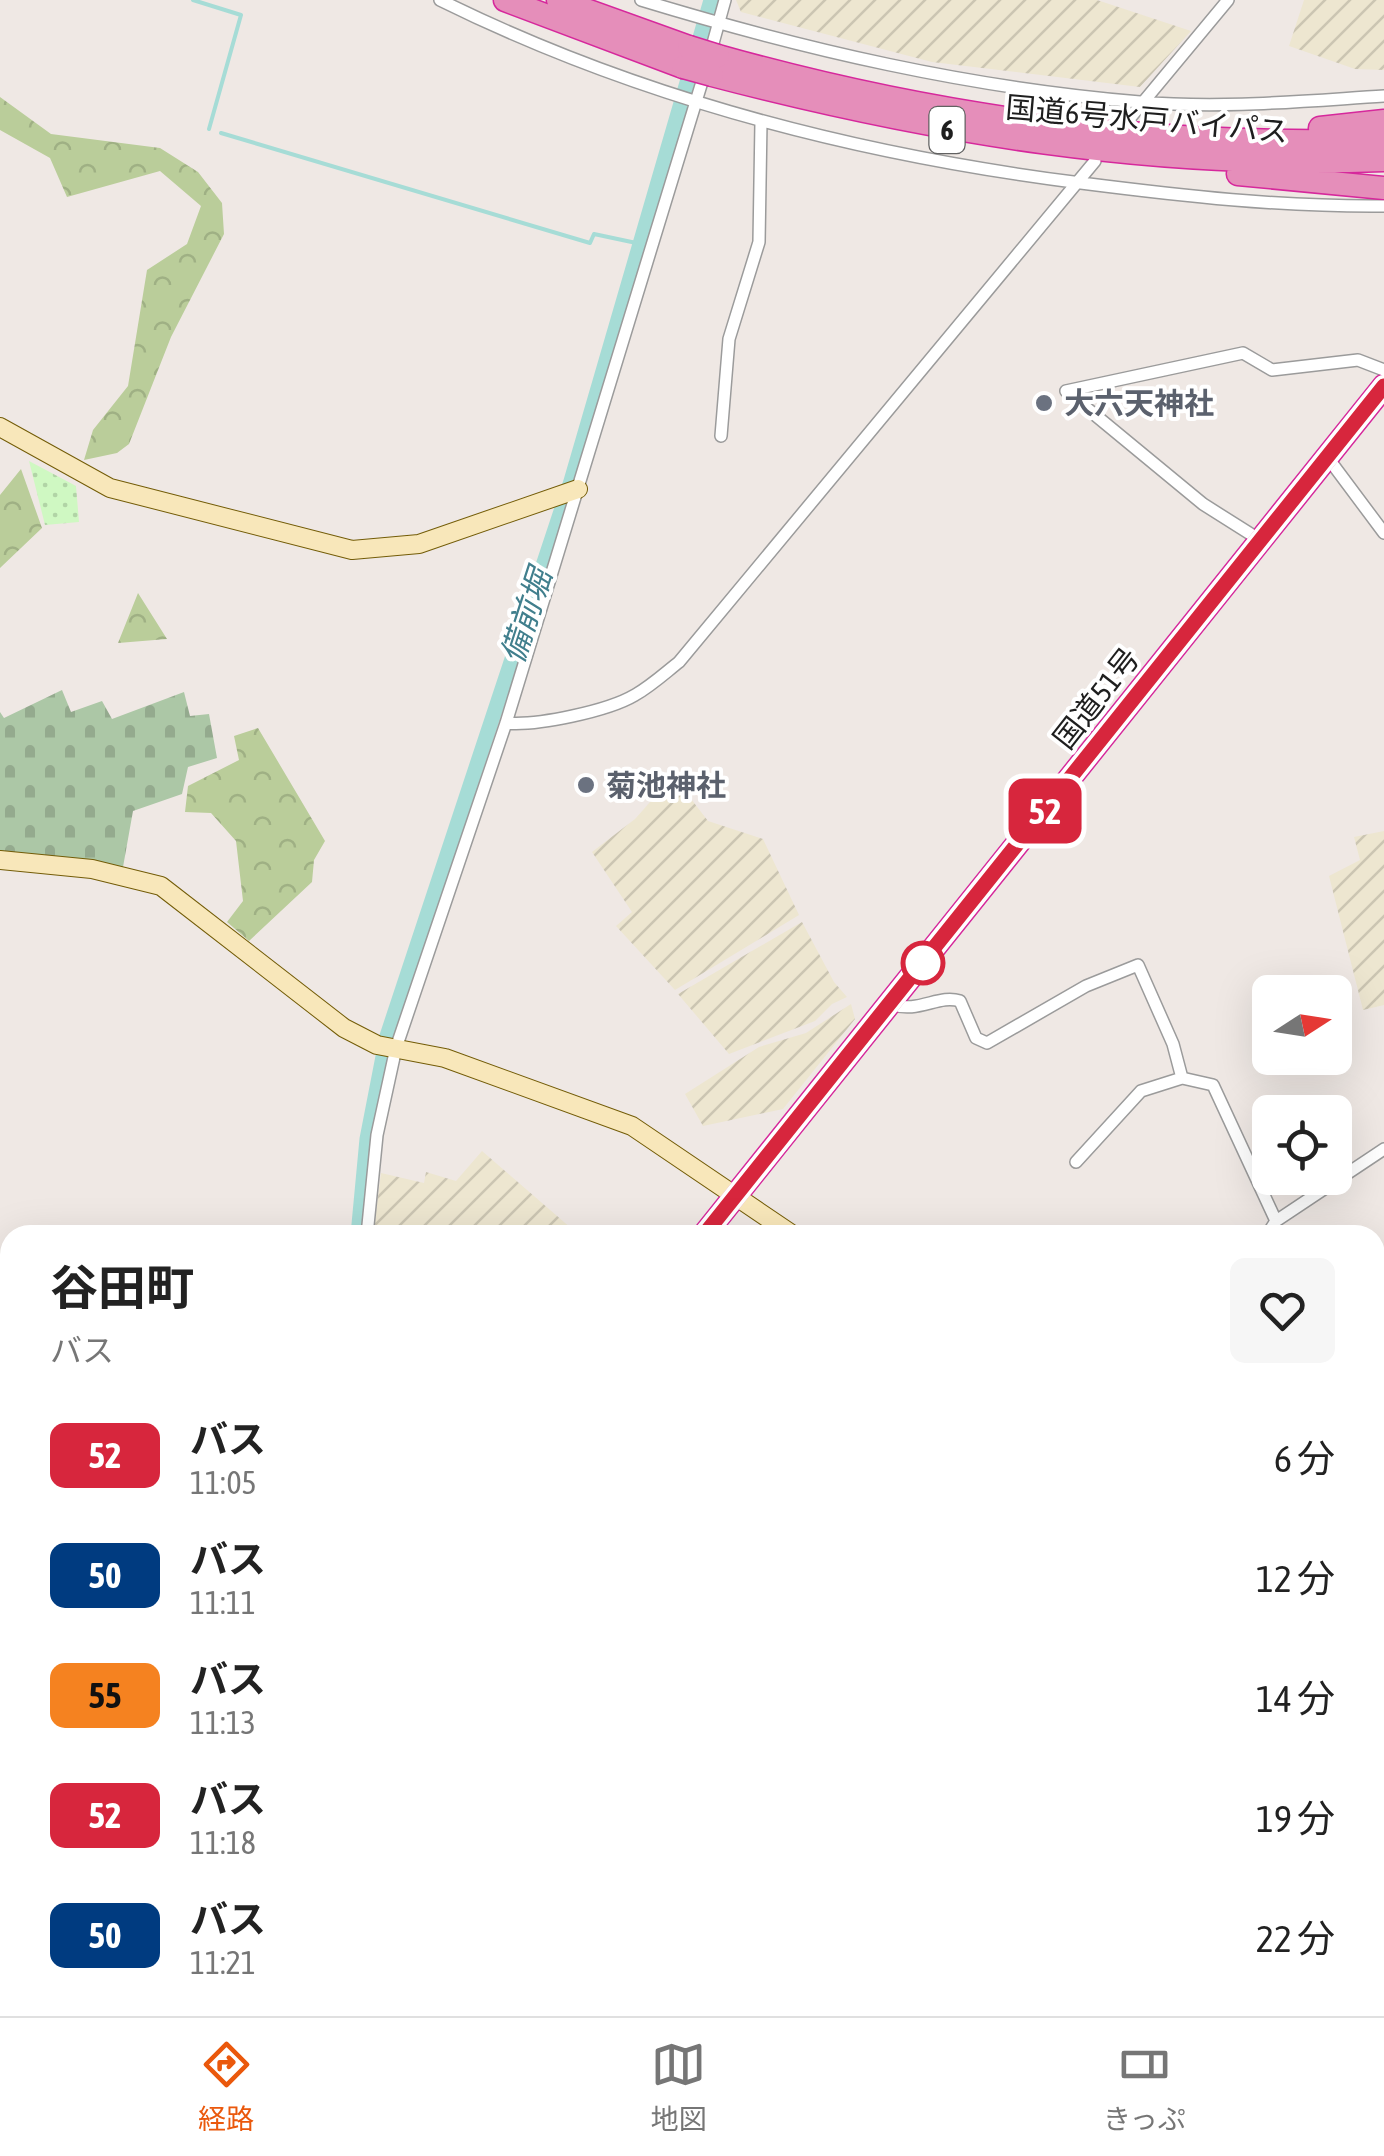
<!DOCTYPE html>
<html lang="ja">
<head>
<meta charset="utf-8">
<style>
	body { margin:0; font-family:"Asap Condensed","Noto Sans JP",sans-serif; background:#f6f6f6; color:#222; height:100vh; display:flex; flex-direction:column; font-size:38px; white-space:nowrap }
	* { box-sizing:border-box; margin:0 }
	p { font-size:32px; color:#767676 }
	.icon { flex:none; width:55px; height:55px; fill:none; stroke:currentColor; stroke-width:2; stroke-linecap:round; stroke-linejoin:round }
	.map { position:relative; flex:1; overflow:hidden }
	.sheet { position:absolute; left:0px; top:1225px; width:1385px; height:792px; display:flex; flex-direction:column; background:#fff; border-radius:30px 30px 0 0; box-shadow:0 10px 40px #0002 }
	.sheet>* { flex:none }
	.badge { padding:0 20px; border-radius:15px; font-size:35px; line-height:65px }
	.needle { width:65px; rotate:78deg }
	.tools { position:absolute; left:1252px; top:975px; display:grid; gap:20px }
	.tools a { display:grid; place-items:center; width:100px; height:100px; border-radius:15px; background:#fff; box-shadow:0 10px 40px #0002; font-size:50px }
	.map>.badge { position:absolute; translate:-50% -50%; box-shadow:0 0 0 5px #fff }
	.round { display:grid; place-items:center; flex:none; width:105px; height:105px; border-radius:15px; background:#f6f6f6 }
	.headline { display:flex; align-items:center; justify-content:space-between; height:170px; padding:0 50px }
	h1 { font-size:48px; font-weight:700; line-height:75px }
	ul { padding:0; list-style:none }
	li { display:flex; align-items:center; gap:30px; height:120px; padding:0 50px }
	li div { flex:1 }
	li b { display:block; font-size:38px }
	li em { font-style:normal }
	li .badge { min-width:110px; font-weight:700; text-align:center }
	.dock { display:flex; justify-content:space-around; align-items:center; height:140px; border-top:2px solid #e0e0e0; background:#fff; font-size:28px; color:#767676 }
	.dock a { display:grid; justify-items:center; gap:5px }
	.dock .selected { color:#ea580c }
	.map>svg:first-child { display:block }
</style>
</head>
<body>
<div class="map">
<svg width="1384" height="2016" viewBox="0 0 1384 2016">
	<defs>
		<pattern id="farmland-furrows" width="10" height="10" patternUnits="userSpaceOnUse" patternTransform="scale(2.5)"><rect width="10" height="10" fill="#ede6d0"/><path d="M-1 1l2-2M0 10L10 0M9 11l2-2" fill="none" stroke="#cbc5b2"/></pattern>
		<pattern id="forest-crowns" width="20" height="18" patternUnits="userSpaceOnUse" patternTransform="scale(2.5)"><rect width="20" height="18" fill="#bacd9a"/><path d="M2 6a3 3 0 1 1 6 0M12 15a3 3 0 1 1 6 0" fill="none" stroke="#9fb084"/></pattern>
		<pattern id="cemetery-stones" width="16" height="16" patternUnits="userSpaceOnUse" patternTransform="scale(2.5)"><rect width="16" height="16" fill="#acc7a6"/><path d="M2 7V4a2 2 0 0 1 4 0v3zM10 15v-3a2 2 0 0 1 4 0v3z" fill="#94aa8e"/></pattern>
		<pattern id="park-dots" width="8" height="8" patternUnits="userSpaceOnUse" patternTransform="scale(2.5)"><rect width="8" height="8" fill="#cff8c2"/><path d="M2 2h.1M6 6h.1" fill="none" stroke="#b1d4a6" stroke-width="1.8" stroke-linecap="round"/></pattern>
	</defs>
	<rect width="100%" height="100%" fill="#efe8e4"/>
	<path fill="url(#farmland-furrows)" d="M736,0H1097L1191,31L1140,87L932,62L741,12Z
		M1304,0H1384V70L1355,69L1289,46Z
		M668,782L688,795L708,821L763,839L799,915L675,990L616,926L632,912L592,852L635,819Z
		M1384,831V1005L1363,1010L1329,876L1360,860L1354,837Z
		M802,922L834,982L847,997L832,1004L815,1021L729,1054L678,994Z
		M851,1004L855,1019L783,1109L703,1126L685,1094L759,1047L806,1033Z
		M482,1151L579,1235H399L374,1228L381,1173L424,1183L426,1172L456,1181Z
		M1384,1546V1697L1375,1702V1555Z
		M1375,1945L1384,1949V2016H1328V2008H1375Z
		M233,2008H420L431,2016H231Z
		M447,2008H618L628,2016H457Z"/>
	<path fill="url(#forest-crowns)" d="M0,97L51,134L160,148L198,172L222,203L224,234L171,337L129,444L117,453L84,460L93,430L128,386L147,270L187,244L201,206L160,171L67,197L50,158L0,130Z
		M21,469L42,528L0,568V495Z
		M138,593L167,639L118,643Z
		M258,728L325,841L314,860L312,882L249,941L227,922L243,901L236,841L211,813L185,812L188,786L239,760L234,736Z"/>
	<path fill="url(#cemetery-stones)" d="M62,690L71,712L102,701L112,719L184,692L190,716L209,714L217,758L188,767L182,794L133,811L123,867L0,853V712L4,718Z"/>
	<path fill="url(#park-dots)" d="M29,461L76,486L79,522L45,525Z"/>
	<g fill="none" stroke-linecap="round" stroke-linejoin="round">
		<path stroke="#a6dcd6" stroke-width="4" d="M193,0L241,15L209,129
			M221,133L590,243L594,234L641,244"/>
		<path stroke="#a6dcd6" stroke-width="15" d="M358,1235L367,1139L387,1036L571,481L711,0
			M139,2016L143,2008"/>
		<path stroke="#a6dcd6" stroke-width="25" d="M1375,1729L1384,1722
			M1307,2008V2016"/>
		<defs>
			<path id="street" d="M440,0C642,100 859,155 1081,183C1183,196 1281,207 1384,206
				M641,0C805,50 970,88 1140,102C1222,109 1303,101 1384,96
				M710,54L725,0
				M1125,124L1228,0
				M1066,391L1243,353L1272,370L1358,360L1384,370
				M1066,391L1203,504L1260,540
				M721,436L729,339L759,242L761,122
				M1328,458L1384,533
				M506,723C537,726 608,711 635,695C651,686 665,673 679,662L1095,161
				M890,1004C919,1014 938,994 960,1001L976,1038L987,1043L1086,986L1138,965L1173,1044L1182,1078
				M1076,1162L1141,1091L1182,1078L1213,1085L1276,1221
				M367,1235L377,1135L396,1048L506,723L705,72
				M1267,1235L1276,1221L1384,1149
				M0,1294L10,1335
				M1375,1349L1384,1344
				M1375,1402L1384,1417
				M0,1958L10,1961
				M189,2008L201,2016
				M1091,2008V2016
				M81,2016L83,2008"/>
			<path id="secondary" d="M0,427L110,488L352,550L419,544L578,489
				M0,860L92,869L161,886L344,1028L377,1045L445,1058L632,1126L793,1235
				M1375,1477H1384"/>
			<path id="highway" d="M505,0L683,67
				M558,0L689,47
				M718,56C934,117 1160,148 1384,140
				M712,75C934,133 1154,169 1384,160
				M1320,128L1384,121
				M1238,174L1384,188
				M704,1235L1384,386
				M161,2016L165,2008"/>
		</defs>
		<use href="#street" stroke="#9b9b9b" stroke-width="14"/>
		<use href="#secondary" stroke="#735c07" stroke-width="20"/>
		<use href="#highway" stroke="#d6289c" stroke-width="25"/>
		<use href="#street" stroke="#fff" stroke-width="11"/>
		<use href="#secondary" stroke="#f8e7ba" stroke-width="18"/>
		<use href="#highway" stroke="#e58eba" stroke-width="22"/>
		<defs>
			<path id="highway-bridge" d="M689,47L718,56
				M683,67L712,75"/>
		</defs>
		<use href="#highway-bridge" stroke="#d6289c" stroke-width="25" stroke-linecap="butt"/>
		<use href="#highway-bridge" stroke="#e58eba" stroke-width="22"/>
	</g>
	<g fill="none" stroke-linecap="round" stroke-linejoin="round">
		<defs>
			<path id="line" d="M704,1235L1384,386"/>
		</defs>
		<use href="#line" stroke="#fff" stroke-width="22"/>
		<use href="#line" stroke="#d7263d" stroke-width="15"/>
	</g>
	<g fill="#6b7280" stroke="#fff" stroke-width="4">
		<circle cx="1044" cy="403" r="10"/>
		<circle cx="586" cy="785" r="10"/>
	</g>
	<circle fill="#fff" stroke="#d7263d" stroke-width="5" cx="923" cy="963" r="20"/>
	<g text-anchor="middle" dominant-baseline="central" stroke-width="8" stroke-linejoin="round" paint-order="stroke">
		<rect fill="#fff" stroke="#626262" stroke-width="2.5" x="929.5" y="107" width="35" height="46" rx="8"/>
		<g font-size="28" font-weight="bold" fill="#1e1e1e">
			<text x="947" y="130">6</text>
		</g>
		<g font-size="30" fill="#1e1e1e" stroke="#fff">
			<text transform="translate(1147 119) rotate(5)">国道6号水戸バイパス</text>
			<text transform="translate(1096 698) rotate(-52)">国道51号</text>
		</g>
		<g font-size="30" font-weight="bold" fill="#5b616d" stroke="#fff" text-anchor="start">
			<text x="1064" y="403">大六天神社</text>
			<text x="606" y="785">菊池神社</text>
		</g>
		<g font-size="32" font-style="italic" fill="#417f8d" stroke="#fff">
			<text transform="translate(526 616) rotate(-72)">備前堀</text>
		</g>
	</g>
</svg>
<div class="tools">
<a><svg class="needle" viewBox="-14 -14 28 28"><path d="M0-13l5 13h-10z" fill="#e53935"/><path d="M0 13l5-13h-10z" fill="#767676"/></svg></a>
<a><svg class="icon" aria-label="locate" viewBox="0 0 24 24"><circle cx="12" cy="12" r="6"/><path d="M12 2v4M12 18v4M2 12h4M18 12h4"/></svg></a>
</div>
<b class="badge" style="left:1045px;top:811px;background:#d7263d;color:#fff">52</b>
<section class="sheet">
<div class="headline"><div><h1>谷田町</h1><p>バス</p></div><a class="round"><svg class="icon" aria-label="heart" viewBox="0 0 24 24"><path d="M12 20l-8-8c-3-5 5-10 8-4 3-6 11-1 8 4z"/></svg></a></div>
<ul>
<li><span class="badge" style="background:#d7263d;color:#fff">52</span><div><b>バス</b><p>11:05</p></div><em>6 分</em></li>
<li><span class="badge" style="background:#003b80;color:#fff">50</span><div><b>バス</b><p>11:11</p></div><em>12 分</em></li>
<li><span class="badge" style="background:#f58220;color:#111">55</span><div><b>バス</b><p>11:13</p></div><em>14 分</em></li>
<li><span class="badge" style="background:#d7263d;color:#fff">52</span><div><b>バス</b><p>11:18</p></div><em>19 分</em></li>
<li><span class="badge" style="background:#003b80;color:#fff">50</span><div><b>バス</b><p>11:21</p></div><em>22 分</em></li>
</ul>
</section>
</div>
<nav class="dock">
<a class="selected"><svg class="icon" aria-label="directions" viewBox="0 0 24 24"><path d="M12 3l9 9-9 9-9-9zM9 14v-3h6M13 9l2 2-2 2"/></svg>経路</a>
<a><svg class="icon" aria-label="map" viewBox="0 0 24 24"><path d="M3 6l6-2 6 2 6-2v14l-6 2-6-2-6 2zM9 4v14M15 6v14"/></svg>地図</a>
<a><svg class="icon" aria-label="tickets" viewBox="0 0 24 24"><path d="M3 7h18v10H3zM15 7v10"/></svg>きっぷ</a>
</nav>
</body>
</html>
